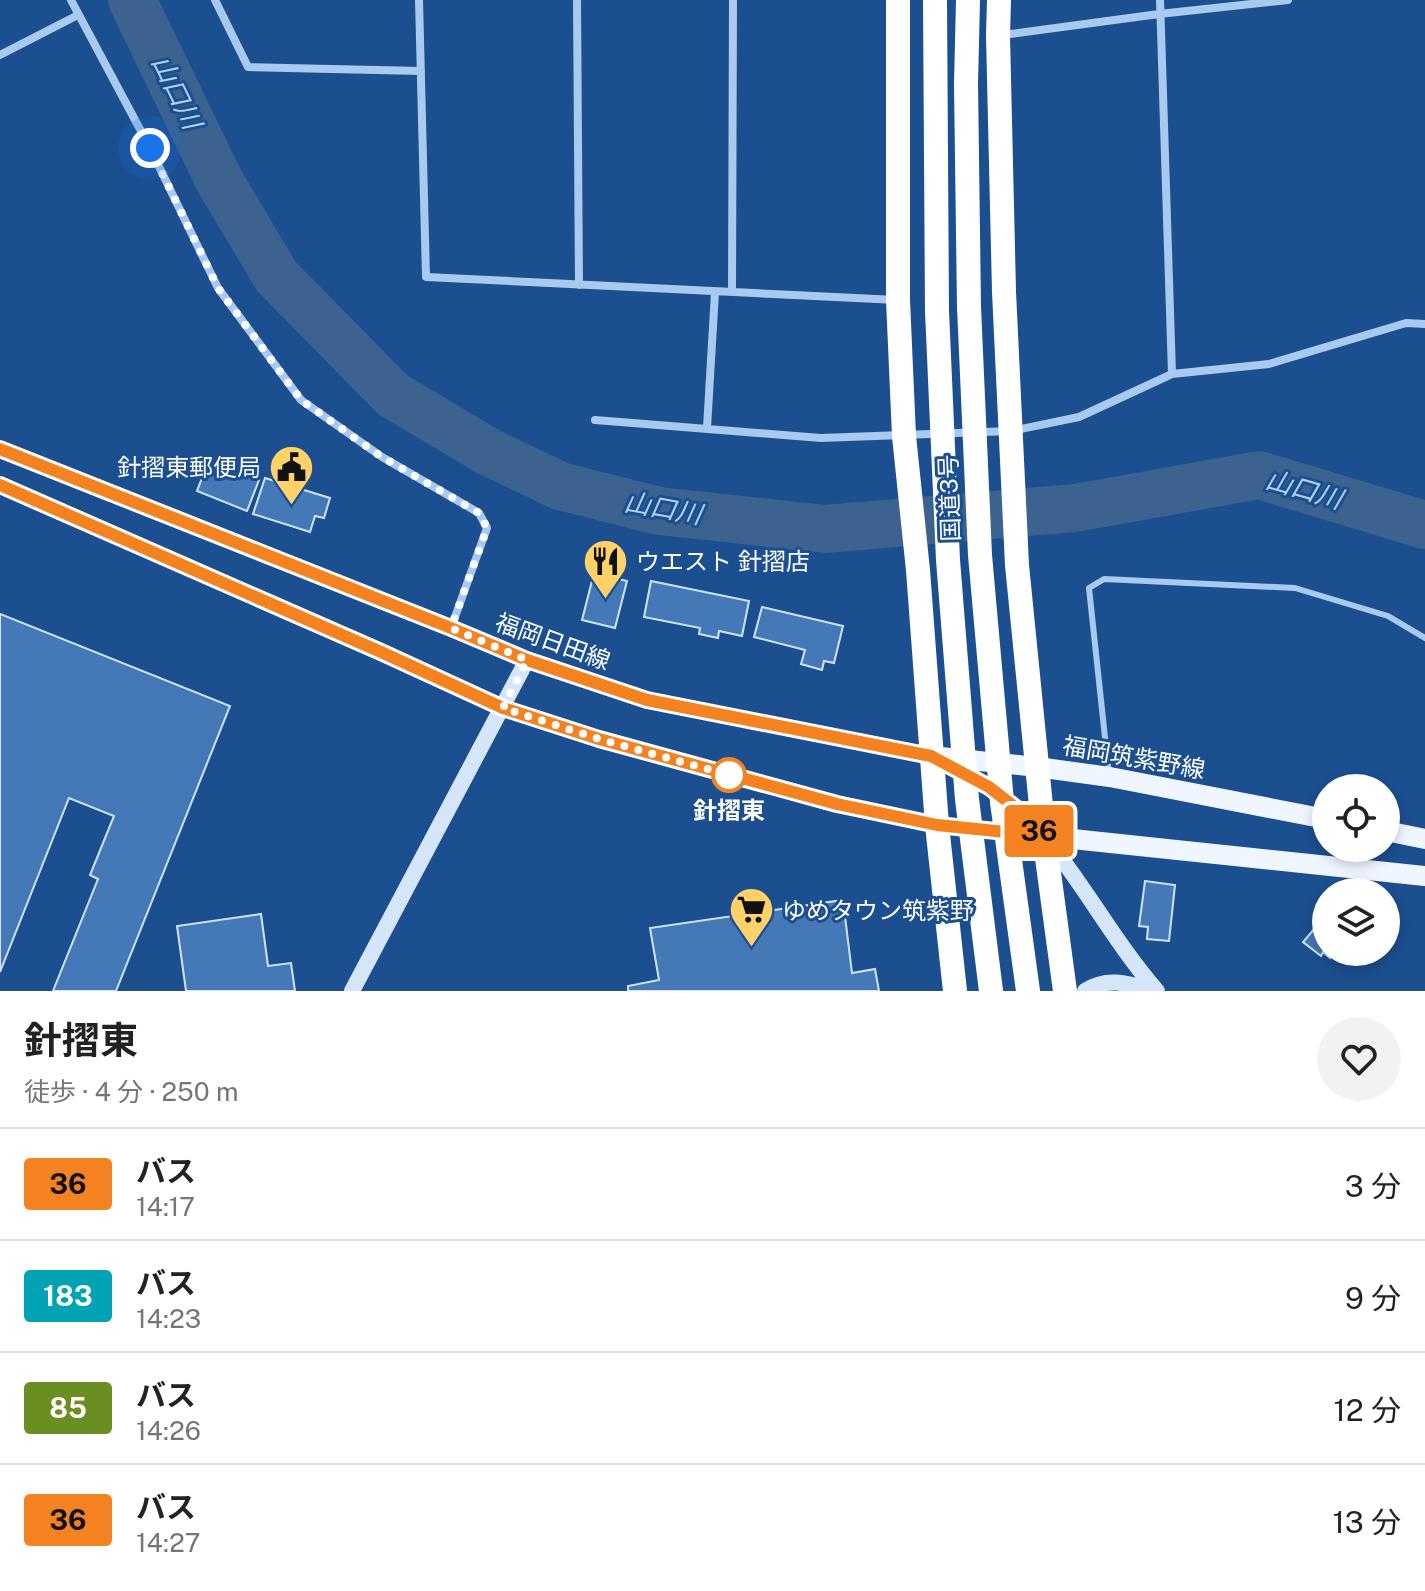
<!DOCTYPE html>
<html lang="ja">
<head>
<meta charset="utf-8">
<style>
	body { margin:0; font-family:"Public Sans","Noto Sans JP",sans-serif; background:#f2f2f2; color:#222; height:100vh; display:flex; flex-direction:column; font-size:30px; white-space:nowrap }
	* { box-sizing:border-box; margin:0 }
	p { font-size:26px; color:#767676 }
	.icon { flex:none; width:44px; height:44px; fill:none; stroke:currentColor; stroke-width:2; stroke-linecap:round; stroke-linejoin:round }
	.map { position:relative; height:991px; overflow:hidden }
	.panel { display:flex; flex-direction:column; background:#fff; flex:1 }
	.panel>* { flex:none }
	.badge { padding:0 16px; border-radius:6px; font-size:28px; line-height:52px }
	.controls { position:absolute; left:1312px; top:774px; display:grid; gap:16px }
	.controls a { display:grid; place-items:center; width:88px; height:88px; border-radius:50%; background:#fff; box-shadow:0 4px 12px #0003; font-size:40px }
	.you { position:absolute; width:40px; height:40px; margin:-20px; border:6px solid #fff; border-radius:50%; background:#1a73e8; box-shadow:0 0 0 12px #1a73e833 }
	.map>.badge { position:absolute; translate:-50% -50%; box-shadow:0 0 0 4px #fff }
	.round { display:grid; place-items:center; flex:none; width:84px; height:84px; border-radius:42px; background:#f2f2f2 }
	.headline { display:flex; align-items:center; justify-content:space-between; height:136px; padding:0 24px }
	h1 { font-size:38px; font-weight:700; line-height:60px }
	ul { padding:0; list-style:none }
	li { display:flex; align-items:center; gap:24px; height:112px; padding:0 24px; border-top:2px solid #e0e0e0 }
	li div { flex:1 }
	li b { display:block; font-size:30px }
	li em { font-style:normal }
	li .badge { min-width:88px; font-weight:700; text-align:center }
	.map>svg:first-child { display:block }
</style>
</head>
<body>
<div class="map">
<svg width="1425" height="991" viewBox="0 0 1425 991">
	<rect width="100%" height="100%" fill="#1b4f8f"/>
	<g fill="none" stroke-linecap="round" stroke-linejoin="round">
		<path stroke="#3c6290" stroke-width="48" d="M132,0L219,180L276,276L393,395L489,452L560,486L659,511L825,529L1075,508L1259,475L1425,525"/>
	</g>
	<path fill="#4478b7" stroke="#cfe3fa" stroke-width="2" d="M209,460L259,480L247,511L197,491Z
		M265,478L330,498L324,518L315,516L310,532L253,514Z
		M594,573L627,581L615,628L582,620Z
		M651,581L749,601L742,636L719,631L718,638L699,634L700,628L644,617Z
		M762,607L843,626L834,663L824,661L822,670L801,664L805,650L754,637Z
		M0,614L230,706L116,991H53L98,879L90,875L114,816L69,798L0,972Z
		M1145,881L1175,885L1169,941L1147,939L1148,927L1139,926Z
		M843,900L852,973L875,969L879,991H628V986L659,980L650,928Z
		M261,914L268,966L291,963L295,991H186L177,926Z
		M1321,921L1326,925V952H1334L1330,958L1323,952L1321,956L1303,942Z"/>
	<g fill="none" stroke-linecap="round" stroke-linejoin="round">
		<path stroke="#a9c9ee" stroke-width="6" d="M1109,775L1089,588L1104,579L1295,588L1388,616L1425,638"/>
		<path stroke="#a9c9ee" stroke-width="8" d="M71,0L150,148L218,288L301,400L382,457L479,513L487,528L451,628
			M215,0L248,67L421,71
			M419,0L426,277L897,300
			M577,0L579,285
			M1160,0L1172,374
			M1003,35L1159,14L1288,0
			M0,55L78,15
			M732,292L733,0
			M595,420L821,438L1011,431L1079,417L1172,374L1269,364L1406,323L1425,324
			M707,428L715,292"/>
		<path stroke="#d6e6fa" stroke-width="16" d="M0,449L451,628L527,660L647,700L931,756L937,759
			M0,485L410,665L503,708L599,739L837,804L937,825L1044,836
			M958,769C990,786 1021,808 1045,837C1085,886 1115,943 1157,991
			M352,991L527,660
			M1085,991C1108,976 1130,984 1154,991"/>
		<path stroke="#f0f6ff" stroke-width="20" d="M931,756L1037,767L1110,777L1326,819
			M1386,831L1425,839
			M1044,836L1425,876"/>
		<path stroke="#fff" stroke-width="24" d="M898,0V300L904,436L918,570L937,825L955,991
			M935,0L937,311
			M968,0L966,84L969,307
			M999,0L998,36L1004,292L1017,565L1044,836L1065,991"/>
		<path stroke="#fff" stroke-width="24" d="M969,307L980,555L1002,802L1028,991
			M937,311L948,560L967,799L991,991"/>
	</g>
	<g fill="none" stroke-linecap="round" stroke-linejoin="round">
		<defs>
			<path id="line" d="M0,449L451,628L527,660L647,700L931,756L989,787L1021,812L1044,836L937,825L837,804L599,739L503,708L381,652L0,485"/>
		</defs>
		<use href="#line" stroke="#fff" stroke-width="18"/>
		<use href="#line" stroke="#f58220" stroke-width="12"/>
		<path stroke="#fff" stroke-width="8" stroke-dasharray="0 14.4" d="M150,148L218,288L301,400L382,457L479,513L487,528L451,628L527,660L503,708L599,739L729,775"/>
	</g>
	<defs>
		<symbol id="civic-pin" viewBox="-11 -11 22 30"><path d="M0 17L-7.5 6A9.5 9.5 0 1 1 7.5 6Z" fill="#ffd166" stroke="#1b4f8f"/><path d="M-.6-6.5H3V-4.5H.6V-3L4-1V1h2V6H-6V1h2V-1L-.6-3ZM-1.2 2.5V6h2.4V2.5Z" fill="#111"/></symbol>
		<symbol id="restaurant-pin" viewBox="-11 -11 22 30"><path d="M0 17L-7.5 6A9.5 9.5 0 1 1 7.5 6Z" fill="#ffd166" stroke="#1b4f8f"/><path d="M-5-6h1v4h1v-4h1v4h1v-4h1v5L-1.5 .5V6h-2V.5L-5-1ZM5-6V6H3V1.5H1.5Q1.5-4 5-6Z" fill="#111"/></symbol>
		<symbol id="supermarket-pin" viewBox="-11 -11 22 30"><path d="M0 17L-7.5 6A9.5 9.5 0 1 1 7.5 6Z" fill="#ffd166" stroke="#1b4f8f"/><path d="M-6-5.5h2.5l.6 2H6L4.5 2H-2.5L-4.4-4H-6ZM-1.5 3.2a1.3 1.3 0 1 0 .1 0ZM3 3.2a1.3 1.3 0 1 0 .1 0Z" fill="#111"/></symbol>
	</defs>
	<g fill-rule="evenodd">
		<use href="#civic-pin" x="266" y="442" width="51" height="69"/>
		<use href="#restaurant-pin" x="580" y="536" width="51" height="69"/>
		<use href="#supermarket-pin" x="726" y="884" width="51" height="69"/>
	</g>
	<circle fill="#fff" stroke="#f58220" stroke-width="4" cx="729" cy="775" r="16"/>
	<g text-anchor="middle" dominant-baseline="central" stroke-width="6" stroke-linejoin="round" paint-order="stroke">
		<g font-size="24" fill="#fff" stroke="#1b4f8f" text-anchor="start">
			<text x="261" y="467" text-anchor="end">針摺東郵便局</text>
			<text x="636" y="561">ウエスト 針摺店</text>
			<text x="782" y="910">ゆめタウン筑紫野</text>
		</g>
		<g font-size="24" fill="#fff" stroke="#1b4f8f">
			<text transform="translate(949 498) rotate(-92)">国道3号</text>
			<text transform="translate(553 641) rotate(20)">福岡日田線</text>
			<text transform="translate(1134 757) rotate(10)">福岡筑紫野線</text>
		</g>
		<g font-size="24" font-weight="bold" fill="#fff" stroke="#1b4f8f">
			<text x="729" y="810">針摺東</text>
		</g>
		<g font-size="26" font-style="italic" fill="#b5d3f5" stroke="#1b4f8f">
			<text transform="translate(177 92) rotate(64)">山口川</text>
			<text transform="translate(1304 489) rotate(16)">山口川</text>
			<text transform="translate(663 508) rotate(10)">山口川</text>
		</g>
	</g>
</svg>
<div class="controls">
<a><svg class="icon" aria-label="locate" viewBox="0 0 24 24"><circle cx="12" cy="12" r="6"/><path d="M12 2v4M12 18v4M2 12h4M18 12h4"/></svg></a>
<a><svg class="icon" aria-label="layers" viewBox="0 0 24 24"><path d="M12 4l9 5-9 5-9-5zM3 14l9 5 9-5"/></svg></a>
</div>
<div class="you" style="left:150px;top:148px"></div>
<b class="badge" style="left:1039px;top:831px;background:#f58220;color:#111">36</b>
</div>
<section class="panel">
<div class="headline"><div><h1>針摺東</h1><p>徒歩 · 4 分 · 250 m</p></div><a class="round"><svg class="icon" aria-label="heart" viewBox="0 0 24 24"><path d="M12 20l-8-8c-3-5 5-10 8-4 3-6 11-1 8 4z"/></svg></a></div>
<ul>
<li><span class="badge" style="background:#f58220;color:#111">36</span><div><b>バス</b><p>14:17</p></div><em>3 分</em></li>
<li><span class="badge" style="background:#00a3b4;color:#fff">183</span><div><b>バス</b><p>14:23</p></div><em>9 分</em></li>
<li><span class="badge" style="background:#6b8e23;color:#fff">85</span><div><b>バス</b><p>14:26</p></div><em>12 分</em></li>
<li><span class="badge" style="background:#f58220;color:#111">36</span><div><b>バス</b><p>14:27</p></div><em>13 分</em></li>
</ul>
</section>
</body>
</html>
